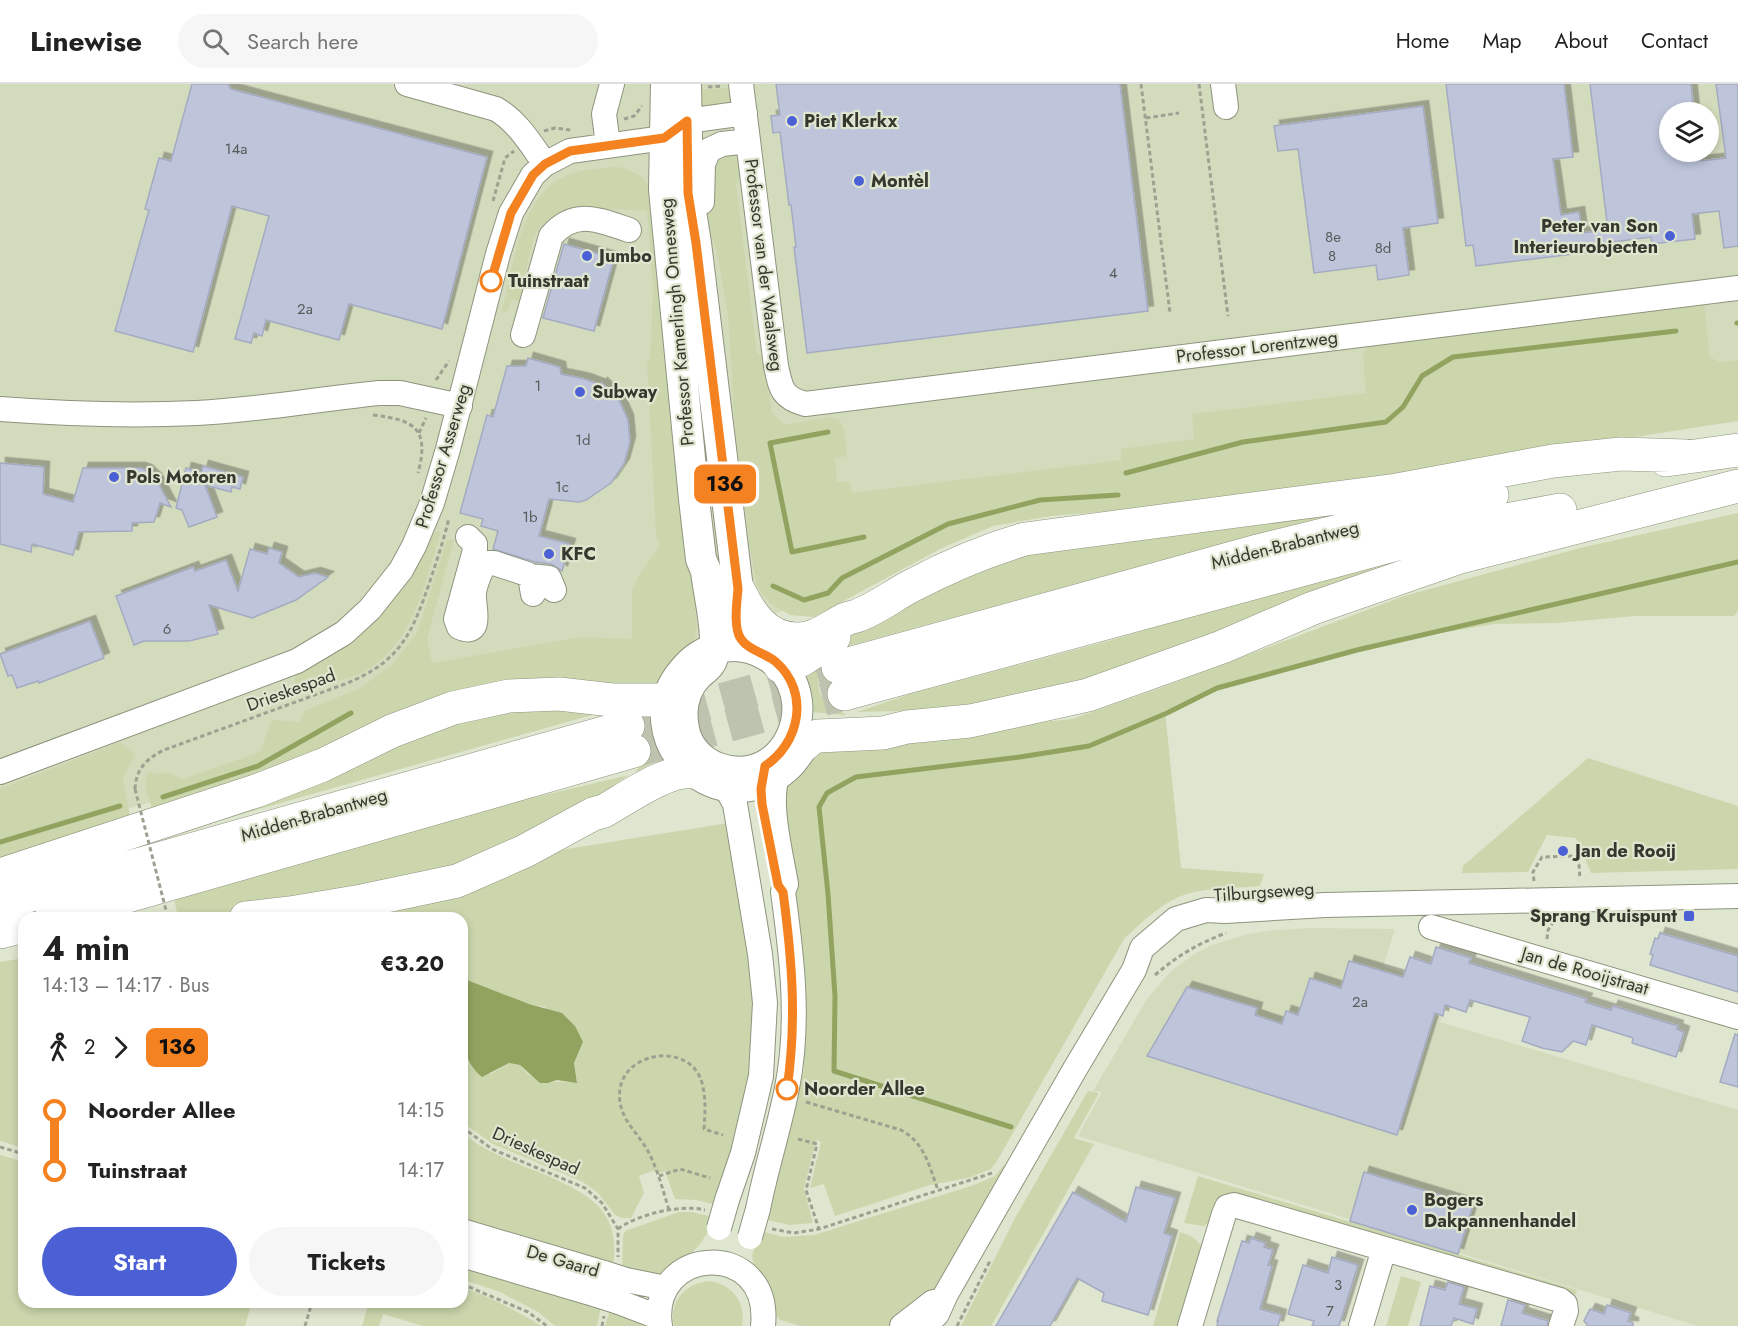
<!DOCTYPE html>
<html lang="en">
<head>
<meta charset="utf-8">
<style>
	body { margin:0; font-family:Jost,sans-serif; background:#f6f6f6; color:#222; height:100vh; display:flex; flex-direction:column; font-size:22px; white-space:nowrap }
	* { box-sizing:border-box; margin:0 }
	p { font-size:20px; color:#767676 }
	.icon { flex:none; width:33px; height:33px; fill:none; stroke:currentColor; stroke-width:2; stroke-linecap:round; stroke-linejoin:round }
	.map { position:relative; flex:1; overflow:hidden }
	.panel { position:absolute; left:18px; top:828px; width:450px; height:396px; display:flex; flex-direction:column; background:#fff; border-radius:18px; box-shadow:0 3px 9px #0003 }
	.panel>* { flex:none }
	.badge { padding:0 12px; border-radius:9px; font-size:21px; line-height:39px }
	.fabs { position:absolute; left:1659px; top:18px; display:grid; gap:12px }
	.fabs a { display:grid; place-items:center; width:60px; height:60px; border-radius:50%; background:#fff; box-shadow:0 3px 9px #0003; font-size:30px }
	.map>.badge { position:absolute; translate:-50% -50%; box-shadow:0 0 0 3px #fff }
	.legs { display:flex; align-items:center; gap:9px; height:66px; padding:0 24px; font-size:20px }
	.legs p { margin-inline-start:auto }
	.headline { display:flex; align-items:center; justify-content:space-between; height:102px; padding:0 24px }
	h1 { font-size:33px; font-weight:700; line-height:45px }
	.cta { display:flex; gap:12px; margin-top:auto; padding:12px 24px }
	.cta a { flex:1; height:69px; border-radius:36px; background:#4c60d5; color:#fff; font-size:24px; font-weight:700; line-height:69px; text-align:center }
	.cta a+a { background:#f6f6f6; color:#222 }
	ul { padding:0 24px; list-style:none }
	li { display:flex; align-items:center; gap:21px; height:60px; font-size:22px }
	li i { display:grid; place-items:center; width:9px; height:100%; margin:0 8px; background:currentColor }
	li i::after { content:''; width:15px; height:15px; margin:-8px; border:4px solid; border-radius:50%; background:#fff }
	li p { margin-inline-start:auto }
	li:first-child i { background:linear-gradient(#0000 50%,currentColor 0) }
	li:last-child i { background:linear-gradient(currentColor 50%,#0000 0) }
	header { display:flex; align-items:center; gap:36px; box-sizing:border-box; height:84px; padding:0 30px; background:#fff; border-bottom:2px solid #e0e0e0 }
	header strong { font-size:28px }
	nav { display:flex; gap:33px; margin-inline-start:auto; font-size:21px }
	.search { width:420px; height:54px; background:#f6f6f6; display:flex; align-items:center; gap:15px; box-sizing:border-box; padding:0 21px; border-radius:33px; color:#767676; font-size:22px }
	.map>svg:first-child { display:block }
</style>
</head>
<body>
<header>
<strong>Linewise</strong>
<div class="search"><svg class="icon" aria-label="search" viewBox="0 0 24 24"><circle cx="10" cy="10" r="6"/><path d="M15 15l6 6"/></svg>Search here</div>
<nav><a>Home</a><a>Map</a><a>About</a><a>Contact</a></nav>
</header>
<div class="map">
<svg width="1738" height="1242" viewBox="0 0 1738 1242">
	<defs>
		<filter id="shadow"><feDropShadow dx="5.5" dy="-5.5" stdDeviation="0" flood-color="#0004"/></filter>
	</defs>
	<rect width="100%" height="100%" fill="#dfe6cf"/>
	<path fill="#d3dbbd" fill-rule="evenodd" d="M0,0H1738V277L1188,361L814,516L651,573L0,762ZM1670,28H1708V68H1670Z
		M1312,844L1395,845L1383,882L1450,905L1440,938L1738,1026V1242H1698L1078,1052L1102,1008L1093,1007L1147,915L1171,887L1193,871L1212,861L1244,851L1274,846Z"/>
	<path fill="#cbd6ad" d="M730,4L732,15L729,20L704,24L700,21L694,6Z
		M729,70C746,77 746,86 736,100L757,269L765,275L772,328L784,341L830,333L840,336L844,346L847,372L835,374L837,398H850L852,409L1121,376V365L1194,355L1192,330L1366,309L1363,272L1368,262L1704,219L1710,273L1720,278L1738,276V337L1208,419L1051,432L993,442L940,465L814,533L790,531L771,520L757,503L749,458L735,346L728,231L717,168L708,142L709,82L712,75Z
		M618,83C639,89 646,91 653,113L697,541L694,559L657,603H522L154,731L145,702L148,688L158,690L167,688L183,695L260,668L272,636L300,638L304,627L360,604L393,580L417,549L447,456H454L427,555L432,579L581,553L632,555V506L641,488L660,462L656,450L647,278L650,277L653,204L647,127C615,126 555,117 537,148C530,160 524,201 520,217L512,215L507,229L502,227C513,184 520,109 568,91C584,85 601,84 618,83Z
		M1448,407L1286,443L833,566L832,563L911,512L1021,466Z
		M1738,429V527L1734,532H1635L1557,539L1495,540L1404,555L1217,607L1165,627L1181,784L1264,790L1260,802C1238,804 1211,804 1190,809C1164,816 1142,838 1124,855L997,1077L991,1085L968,1094L930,1101L835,1132L824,1100L810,1104L821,1058L816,1056L804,1104L813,1139L790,1141L763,1135L795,1024L804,985L803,947L781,724L786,696L824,662L1072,635L1160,604L1404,512L1580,464Z
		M438,447L441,448C426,494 416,552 374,581C353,597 321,600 296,607L294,596L297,589L431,449Z
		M1439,467L1096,599L993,625L857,628L910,610L1108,557L1236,519Z
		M821,578C815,609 818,616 847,631L809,628L798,586Z
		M496,622L613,625L199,742Z
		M657,627L667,669L634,691C648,668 653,657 636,634Z
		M120,658L135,670L123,695L131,738L0,776V705Z
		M1588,674L1738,722V785L1591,789L1576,754L1547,751L1528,788L1462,789L1463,782Z
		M629,691L542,750L467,785L308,821L178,834L174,814L519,717Z
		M728,739L755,890L757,935L746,1017L717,1121L696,1116L675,1115L665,1087L660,1089L653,1087L639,1092L644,1109L631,1134H622L615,1131L598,1109L583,1098L493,1060L462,1038V958L466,969L491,990L509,979L520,981L528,990L548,999C559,996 566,999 577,998L574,979L583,958L545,923L529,920L462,894V834H328L548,768Z
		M24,874V1064L0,1057V878Z
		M1088,1007L1099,1009L1074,1054L1094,1060L991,1242H961L1015,1134Z
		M462,1049C486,1068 513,1078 541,1089C589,1110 624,1126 612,1187L462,1143Z
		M0,1071L24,1078V1218H252L245,1242H0Z
		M1005,1080L1010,1083L931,1214L898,1237L888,1242H801L780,1236L774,1228L766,1204L755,1186L752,1172L760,1147L783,1153L814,1151L974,1101L995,1092Z
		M1198,1092L1577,1206L1574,1215L1221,1111L1213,1135L1204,1142L1184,1139Z
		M679,1128H691L714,1133C699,1171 690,1169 659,1191L622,1184L623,1152L625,1147Z
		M1180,1148C1194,1153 1200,1155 1203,1170L1182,1242H1153Z
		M462,1177L602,1219L597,1242H555L538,1228L500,1208L462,1195Z
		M1401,1192L1421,1198L1408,1242H1386Z
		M710,1197C733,1201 746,1218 742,1242H674C669,1217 685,1199 710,1197Z
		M462,1203C490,1213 516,1226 541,1242H423L383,1230L379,1242H362L369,1218H462Z
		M611,1222L641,1236L643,1242H605Z"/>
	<path fill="#92a360" d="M462,894L529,920L562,929L575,942L583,958L574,979L577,999L557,996L548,999H540L520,981L509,979L482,993C454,971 462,926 462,894Z"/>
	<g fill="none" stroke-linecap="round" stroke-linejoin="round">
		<path stroke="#92a360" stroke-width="5" d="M1737,239H1738
			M828,348L770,359L792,468L864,453
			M1126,389L1243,358L1386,338L1403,323L1422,292L1453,273L1676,247
			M773,502L804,516L828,509L842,494L948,440L1040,416L1118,411
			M163,713L258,682L351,629
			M0,758L120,722
			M1011,1043L834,987L835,912L828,810L819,723L827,709L856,693L1020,673L1089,662L1167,629L1217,604L1357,566L1738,478"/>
	</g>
	<path fill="#bec5db" stroke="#a4abc1" stroke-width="1.5" filter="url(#shadow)" d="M192,0H228L231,5L487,73L442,245L349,220L339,256L266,236L262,252L254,249L251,259L235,255L269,132L232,122L193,268L115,247L149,126L145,125L159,74L171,77Z
		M776,0H1120L1148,227L807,269L794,163H796L791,121H789L780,48L773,49L771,32L780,31Z
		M1446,0H1564L1573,73L1553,75L1561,131L1579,128L1582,149L1608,146L1590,0H1691L1694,28H1670V68H1699L1701,77L1726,74L1716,0H1738V162L1724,164L1719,127L1692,130L1695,155L1652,160L1651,153L1605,159L1606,166L1476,182L1473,161L1466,162Z
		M1423,22L1438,139L1403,144L1409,191L1378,196L1376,181L1314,189L1298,65L1278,67L1274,42Z
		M564,160L614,174L594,247L543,234Z
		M528,274L560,283L561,290L585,295L601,301L602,299L619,316L628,336L630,358L624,380L611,399L586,416L579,418L549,415L539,452L570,460L562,487L551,480L535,478L493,465L498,447L481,442L483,435L460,429L487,331L493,333L507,282H526Z
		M0,379L44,383L43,410L73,418L83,384H140L146,386L156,395L171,423L160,419L154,438L132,439V447L79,448L73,471L32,460L31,468L0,460Z
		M203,382L243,393L240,405L232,403L231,408L205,401L217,433L189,443L182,426L176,424L186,384L200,388L201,390Z
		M269,464L282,468L279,479L299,493L315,489L328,493L296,516L252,534L209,521L218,550L189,557H144L134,561L116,512L193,483L195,487L226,476L238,507L250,465L267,470Z
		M90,537L104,574L39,599L38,597L17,604L12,591L8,592L0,570Z
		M1660,849L1738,872V908L1650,881L1653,871L1650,870L1655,854L1658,855Z
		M1436,863L1471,874L1469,879L1587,915L1585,918L1611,926L1613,922L1678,942L1677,945L1684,948L1676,973L1632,959L1633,954L1592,941L1586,961L1573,957L1562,968L1542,964L1522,957L1530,933L1470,916L1466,928L1445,921L1443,932L1435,929L1397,1051L1147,972L1187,903L1257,924L1255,931L1282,940L1286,927L1298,931L1310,894L1341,904L1349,877L1403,893L1410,873L1431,880Z
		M1735,950L1738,951V1003L1720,998Z
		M1364,1088L1473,1121L1458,1170L1350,1137Z
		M1136,1103L1175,1114L1164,1149L1172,1152L1148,1231L1102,1217L1104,1209L1077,1194L1050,1242H996L1073,1108L1126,1138Z
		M1251,1154L1265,1159L1264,1163L1273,1166L1268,1181L1272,1182L1260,1225L1281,1231L1278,1242H1217L1218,1237H1217L1242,1157L1249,1159Z
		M1332,1173L1358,1181L1339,1242H1312L1314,1237L1288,1230L1303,1181L1328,1189Z
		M1448,1198L1464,1203L1459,1220L1477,1225L1473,1240L1454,1234L1451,1242H1420L1430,1202L1445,1206Z
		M1508,1216L1525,1221L1522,1229L1548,1237L1547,1242H1501Z
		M1607,1221L1631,1229L1628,1237L1633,1239V1242H1588L1584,1237L1590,1225L1604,1230Z"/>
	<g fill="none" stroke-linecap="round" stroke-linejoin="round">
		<path stroke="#bdc3af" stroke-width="33" stroke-dasharray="33 16" stroke-linecap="butt" d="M628,642L838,583
			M634,667L844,610"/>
		<defs>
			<path id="minor" d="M407,0L496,25C518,38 530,59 545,80
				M741,0L776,282C781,304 781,313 805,320L1738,204
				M1223,0L1226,23
				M608,61L604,30L612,0
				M702,118L703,80L709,66L722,60L748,57
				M523,251L551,152C575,124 599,136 629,146
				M0,325C66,330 131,332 197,329C258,326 319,315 379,309H400L460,322
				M468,453L475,460V466L456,535L459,543C483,554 474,524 474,514C473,505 480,485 487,479H494L527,490L530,492L533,510
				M530,492L549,494L554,506
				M0,688L297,577L344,549L370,525L401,486L414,462L432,419L448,365L498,170L511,129L533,91L545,80L570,67L664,54L687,37L745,29
				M725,702L735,720L760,870L765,919L761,992L743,1069L727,1116
				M1431,843L1738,933
				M758,1125C766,1084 779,1045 787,1004C800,939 792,873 783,808L786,800C781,770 767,717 778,690
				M462,1147L604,1189
				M462,1171L597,1211
				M626,1196L666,1204
				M619,1218L658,1233
				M660,1242C648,1161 772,1154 763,1242
				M902,1242L933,1218
				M925,1242L937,1230L946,1210L1075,985L1134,886L1142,864L1176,835L1206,826L1225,827L1325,821L1738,812
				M1190,1242L1224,1130L1227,1123L1234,1121L1560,1216L1565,1220L1566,1227L1561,1242
				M1361,1242L1384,1165"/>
			<path id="major" d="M666,0L664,106L694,415L701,475L706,487C708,509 720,553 713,573C711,581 705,585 699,590C684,605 680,625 684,645C687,663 701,678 718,684C787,708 828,611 769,573C752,562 736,560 717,564C702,569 693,575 683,587C627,653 720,745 788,682C794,676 799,668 805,660
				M686,0L688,109L696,159L738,505L736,531L740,555L752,564"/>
			<path id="highway" d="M1666,376L1738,366
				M738,505C750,530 765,554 796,555C816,556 829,543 846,535C850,533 855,533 859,531C877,524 894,511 911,502C949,482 984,467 1025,455L1397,406L1553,377L1621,370L1686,372
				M780,582C800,582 818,564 834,553
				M838,583L1258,467L1436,423L1492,411
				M844,610L1441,448L1560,426
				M805,660L810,655L818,652L883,649L907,643L970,637L1088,611L1222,563L1313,524L1460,473L1738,402
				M0,791L256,707L323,681L392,647L453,624L509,612L559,610L612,616H661L670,612
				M0,820L628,642
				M51,834L634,667
				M246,834L290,829L362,817L457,797L525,767L593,730L604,727C627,714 669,684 694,688
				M0,848L24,842"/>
		</defs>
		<use href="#minor" stroke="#8e947e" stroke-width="26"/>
		<use href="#major" stroke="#8e947e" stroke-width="32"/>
		<use href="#highway" stroke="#8e947e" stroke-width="34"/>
		<path stroke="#9da290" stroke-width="3" stroke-dasharray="4.5 3" stroke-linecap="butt" d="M1141,0L1170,229
			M1199,0L1228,232
			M708,3L722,2
			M1146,34L1179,29
			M624,35L634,32L642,22
			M544,47L555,44L570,46
			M493,117L505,74L514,67
			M436,296L449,277
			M373,331C414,336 430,344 418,389
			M419,349L426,334
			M135,705C136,685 146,675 164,666L345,600C400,578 412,550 430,497C437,476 444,455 449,434
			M1534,797L1533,788L1542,773L1573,772L1579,781L1580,795
			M1547,855L1548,846L1554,837
			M1155,891C1177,872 1199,859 1226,849
			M806,1018L901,1046C925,1059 929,1082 938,1106
			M462,1043L492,1065L585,1104L602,1119L618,1145V1173
			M798,1055L817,1060L806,1106L819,1145
			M0,1063L24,1070
			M659,1092L680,1085L710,1094
			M669,1126C663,1106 658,1087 649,1069C640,1051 623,1039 620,1018C612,967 694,953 703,1003C706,1017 705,1031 704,1045L723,1051
			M618,1145C638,1130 681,1120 705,1126
			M772,1145L794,1149L819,1145L992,1089
			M462,1200L528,1228L547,1242
			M305,1242L312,1218
			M602,1242L604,1232
			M957,1242L990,1177"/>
		<use href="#minor" stroke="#fff" stroke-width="24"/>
		<use href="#major" stroke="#fff" stroke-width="30"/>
		<use href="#highway" stroke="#fff" stroke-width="33"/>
		<defs>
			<path id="minor-bridge" d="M719,1144L727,1116
				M750,1153L758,1125
				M604,1189L626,1196
				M597,1211L619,1218"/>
		</defs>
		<use href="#minor-bridge" stroke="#8e947e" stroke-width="26" stroke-linecap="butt"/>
		<path stroke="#9da290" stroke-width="3" stroke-dasharray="4.5 3" stroke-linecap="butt" d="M135,705L168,834"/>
		<use href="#minor-bridge" stroke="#fff" stroke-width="24"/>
	</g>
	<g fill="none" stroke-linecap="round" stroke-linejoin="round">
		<defs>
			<path id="line-1" d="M491,197L511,129L533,91L545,80L570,67L664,54L687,37L688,109L696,159L738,505C737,518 733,544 741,555C749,567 766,569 776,578C810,608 800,659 765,682L761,705L762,720L778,801L783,808C792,875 797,937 787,1005"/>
		</defs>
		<use href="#line-1" stroke="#fff" stroke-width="14"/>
		<use href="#line-1" stroke="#f58220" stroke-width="9"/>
	</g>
	<g fill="#4c60d5" stroke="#dfe6cf" stroke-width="2">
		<circle cx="792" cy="37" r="6"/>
		<circle cx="859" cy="97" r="6"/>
		<circle cx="1670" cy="152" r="6"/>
		<circle cx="587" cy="172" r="6"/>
		<circle cx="580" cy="308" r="6"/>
		<circle cx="114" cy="393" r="6"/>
		<circle cx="549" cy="470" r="6"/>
		<circle cx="1563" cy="767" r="6"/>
		<rect x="1683" y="826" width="12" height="12" rx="3"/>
		<circle cx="1412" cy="1126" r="6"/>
	</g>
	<g fill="#fff" stroke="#f58220" stroke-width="3">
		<circle cx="491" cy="197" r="10"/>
		<circle cx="787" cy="1005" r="10"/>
	</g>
	<g text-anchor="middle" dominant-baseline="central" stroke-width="4.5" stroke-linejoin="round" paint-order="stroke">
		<g font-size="15" fill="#585b5a">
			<text x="236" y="65">14a</text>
			<text x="1333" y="153">8e</text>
			<text x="1383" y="164">8d</text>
			<text x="1332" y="172">8</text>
			<text x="1113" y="189">4</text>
			<text x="305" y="225">2a</text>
			<text x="538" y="302">1</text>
			<text x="583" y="356">1d</text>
			<text x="562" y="403">1c</text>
			<text x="530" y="433">1b</text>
			<text x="167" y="545">6</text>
			<text x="1360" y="918">2a</text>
			<text x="1338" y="1201">3</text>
			<text x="1330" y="1227">7</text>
		</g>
		<g font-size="18" font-weight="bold" fill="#36382f" stroke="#dfe6cf" text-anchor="start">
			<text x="804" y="37">Piet Klerkx</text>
			<text x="871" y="97">Montèl</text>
			<text x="1658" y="142" text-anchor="end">Peter van Son<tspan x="1658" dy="21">Interieurobjecten</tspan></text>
			<text x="599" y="172">Jumbo</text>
			<text x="592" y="308">Subway</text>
			<text x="126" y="393">Pols Motoren</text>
			<text x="561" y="470">KFC</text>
			<text x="1575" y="767">Jan de Rooij</text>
			<text x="1677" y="832" text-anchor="end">Sprang Kruispunt</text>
			<text x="1424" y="1116">Bogers<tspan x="1424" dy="21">Dakpannenhandel</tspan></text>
		</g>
		<g font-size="18" fill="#36382f" stroke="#dfe6cf">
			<text transform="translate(764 181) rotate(83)">Professor van der Waalsweg</text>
			<text transform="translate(677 238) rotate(-95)">Professor Kamerlingh Onnesweg</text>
			<text transform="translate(1257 263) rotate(-7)">Professor Lorentzweg</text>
			<text transform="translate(443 372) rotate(-73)">Professor Asserweg</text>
			<text transform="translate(1285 461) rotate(-14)">Midden-Brabantweg</text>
			<text transform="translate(291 606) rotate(-20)">Drieskespad</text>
			<text transform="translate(314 731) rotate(-16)">Midden-Brabantweg</text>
			<text transform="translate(1264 808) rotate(-4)">Tilburgseweg</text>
			<text transform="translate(1585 887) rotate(16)">Jan de Rooijstraat</text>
			<text transform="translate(536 1067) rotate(24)">Drieskespad</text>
			<text transform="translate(563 1177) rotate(16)">De Gaard</text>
		</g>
		<g font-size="18" font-weight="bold" fill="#36382f" stroke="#dfe6cf" text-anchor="start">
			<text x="508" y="197">Tuinstraat</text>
			<text x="804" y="1005">Noorder Allee</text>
		</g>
	</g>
</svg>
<div class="fabs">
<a><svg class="icon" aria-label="layers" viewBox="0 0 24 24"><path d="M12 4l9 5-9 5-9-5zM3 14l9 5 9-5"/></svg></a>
</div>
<b class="badge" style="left:725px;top:400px;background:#f58220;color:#111">136</b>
<section class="panel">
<div class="headline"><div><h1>4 min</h1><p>14:13 – 14:17 · Bus</p></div><b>€3.20</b></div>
<div class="legs"><svg class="icon" aria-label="walk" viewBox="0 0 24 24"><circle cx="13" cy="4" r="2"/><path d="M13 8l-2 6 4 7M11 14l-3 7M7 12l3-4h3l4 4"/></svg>2<svg class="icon" aria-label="forward" viewBox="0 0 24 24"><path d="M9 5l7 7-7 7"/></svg><b class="badge" style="background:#f58220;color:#111">136</b></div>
<ul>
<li><i style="color:#f58220"></i><b>Noorder Allee</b><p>14:15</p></li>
<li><i style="color:#f58220"></i><b>Tuinstraat</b><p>14:17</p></li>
</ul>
<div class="cta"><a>Start</a><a>Tickets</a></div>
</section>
</div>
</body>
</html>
